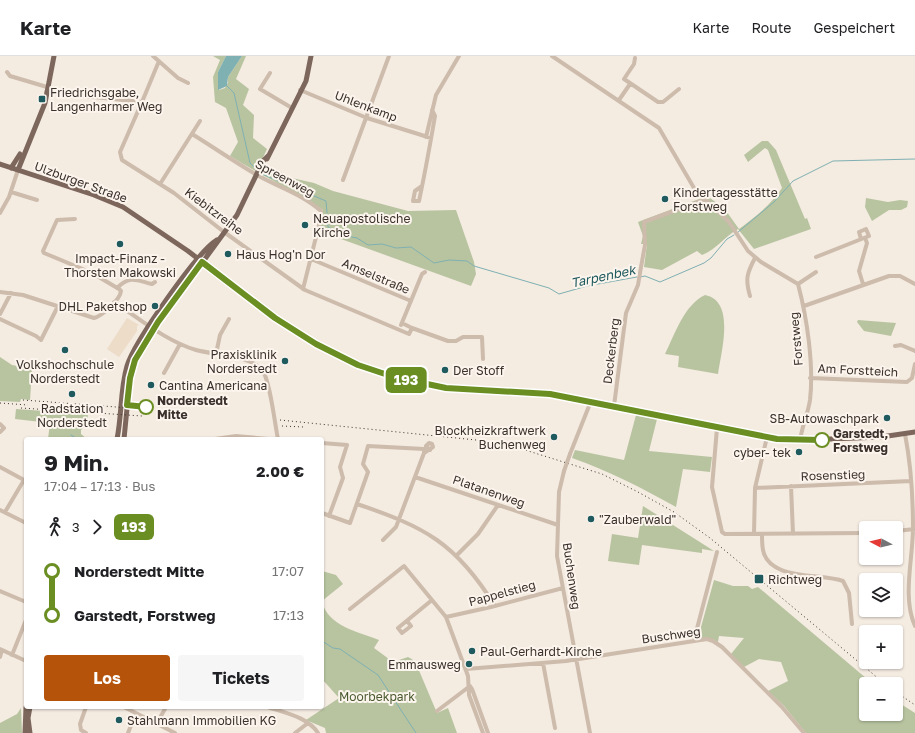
<!DOCTYPE html>
<html lang="de">
<head>
<meta charset="utf-8">
<style>
	body { margin:0; font-family:"Golos Text",sans-serif; background:#f6f6f6; color:#202124; height:100vh; display:flex; flex-direction:column; font-size:15px; white-space:nowrap }
	* { box-sizing:border-box; margin:0 }
	p { font-size:13px; color:#757577 }
	.icon { flex:none; width:22px; height:22px; fill:none; stroke:currentColor; stroke-width:2; stroke-linecap:round; stroke-linejoin:round }
	.map { position:relative; flex:1; overflow:hidden }
	.panel { position:absolute; left:24px; top:381px; width:300px; height:272px; display:flex; flex-direction:column; background:#fff; border-radius:4px; box-shadow:0 1px 3px #0004 }
	.panel>* { flex:none }
	.badge { padding:0 8px; border-radius:6px; font-size:14px; line-height:26px }
	.needle { width:26px; rotate:277deg }
	.tools { position:absolute; left:859px; top:465px; display:grid; gap:8px }
	.tools a { display:grid; place-items:center; width:44px; height:44px; border-radius:4px; background:#fff; box-shadow:0 1px 3px #0004; font-size:20px }
	.map>.badge { position:absolute; translate:-50% -50%; box-shadow:0 0 0 2px #fff }
	.legs { display:flex; align-items:center; gap:6px; height:44px; padding:0 20px; font-size:13px }
	.legs p { margin-inline-start:auto }
	.head { display:flex; align-items:center; justify-content:space-between; height:68px; padding:0 20px }
	h1 { font-size:22px; font-weight:700; line-height:30px }
	.action { display:flex; gap:8px; margin-top:auto; padding:8px 20px }
	.action a { flex:1; height:46px; border-radius:4px; background:#b45309; color:#fff; font-size:16px; font-weight:700; line-height:46px; text-align:center }
	.action a+a { background:#f6f6f6; color:#202124 }
	ul { padding:0 20px; list-style:none }
	li { display:flex; align-items:center; gap:14px; height:44px; font-size:15px }
	li i { display:grid; place-items:center; width:6px; height:100%; margin:0 5px; background:currentColor }
	li i::after { content:''; width:10px; height:10px; margin:-5px; border:3px solid; border-radius:50%; background:#fff }
	li p { margin-inline-start:auto }
	li:first-child i { background:linear-gradient(#0000 50%,currentColor 0) }
	li:last-child i { background:linear-gradient(currentColor 50%,#0000 0) }
	header { display:flex; align-items:center; gap:24px; box-sizing:border-box; height:56px; padding:0 20px; background:#fff; border-bottom:1px solid #e0e0e0 }
	header strong { font-size:19px }
	nav { display:flex; gap:22px; margin-inline-start:auto; font-size:14px }
	.map>svg:first-child { display:block }
</style>
</head>
<body>
<header>
<strong>Karte</strong>
<nav><a>Karte</a><a>Route</a><a>Gespeichert</a></nav>
</header>
<div class="map">
<svg width="915" height="677" viewBox="0 0 915 677">
	<rect width="100%" height="100%" fill="#f4ebe1"/>
	<path fill="#b8c4a0" d="M213,0H226L218,16L219,34L225,32L228,27V21L242,0H246L236,23L249,33L243,49L254,59L253,82L267,93L261,106L292,122L314,127L333,135L408,155L456,154L474,206L476,218L471,230L319,175L323,154C293,134 260,119 230,100L238,86L226,52L215,46L213,21L220,4Z
		M762,85H768L776,94L805,163L807,162L811,173L754,193L738,173C725,180 717,193 702,199L697,195L662,214L644,211L647,188H641L643,180L638,166L707,140L724,152L739,173C755,161 771,149 782,132L768,94L765,92L748,106L744,99Z
		M866,142L888,146L900,144L908,145L907,151L901,154H889L872,165L865,151Z
		M705,239C736,245 721,296 718,318L678,311L679,300L665,298C675,278 684,249 705,239Z
		M858,264L896,267L891,280L864,275L857,266Z
		M0,301L12,309L32,313L30,344L21,343L20,346L0,345Z
		M16,353L88,358L87,367L81,374V378L87,383H48L50,367L15,363Z
		M636,359L657,363L649,395L712,401L710,416L683,413L676,451C642,432 609,415 572,402L575,394L624,404Z
		M643,450L714,495L702,493V497L642,489L639,509L608,505L612,478L638,482Z
		M322,515L336,519L343,528L322,545Z
		M714,524L733,530H748L752,533L758,531L873,628H866V658H896V645L915,657V677H806L784,650L768,635L788,625L781,606L759,603L744,611L731,598L744,582L719,580L718,586L707,582H698Z
		M322,545C327,570 359,576 379,584L374,592L393,606L408,601L415,605L437,657L448,652L457,677H326L325,672L306,664L339,642L322,623Z
		M21,652L22,677H0V667L17,658Z"/>
	<path fill="#ecdcc8" d="M127,262L139,269L137,270V275L119,301L107,293Z"/>
	<path fill="#7fb0b2" d="M226,0H242L228,21L227,30L218,34V16Z"/>
	<g fill="none" stroke-linecap="round" stroke-linejoin="round">
		<path stroke="#7fb0b2" stroke-width="1" d="M227,30L234,37L250,107L256,113
			M262,118L326,145L327,157
			M327,161L328,171L342,179L357,182L368,189L382,188L396,192L411,191L434,207L449,204L467,205L474,210L549,232L559,238L587,230L637,221
			M737,177L774,146L793,125L833,105L915,103
			M640,221L645,220L660,226L704,207L711,202L727,183L734,179
			M71,379L77,383
			M322,585L333,592L340,593L378,619L416,677"/>
		<path stroke="#cdbbac" stroke-width="4" d="M153,0L178,22L188,27
			M552,0L659,72L694,132L729,166L748,195L761,206L798,228C807,262 814,309 810,344C808,358 801,372 800,386
			M635,2L634,8L624,23L658,46H663L679,33
			M7,16L10,20L47,31
			M270,17L260,33L292,52
			M300,34L367,62L431,82
			M46,36L142,46L159,5
			M619,44L630,28
			M142,46L120,96L122,104L174,137L224,176L305,234L409,278L412,272L402,267
			M192,78C213,91 235,106 257,119C278,131 302,138 321,155V161L303,233
			M426,81L436,39L459,0
			M343,124L389,0
			M160,128L200,65
			M422,130L415,135L413,145H419C425,117 430,89 435,60L432,54
			M11,136L37,144
			M0,157L9,141L18,114
			M816,201L869,180L866,173L859,176L861,183
			M311,203L411,245
			M798,228L816,216
			M863,228L859,215L867,187L865,182
			M117,232C130,219 136,224 152,228L155,226
			M0,236L23,239L94,262C102,260 120,244 121,235L119,233L92,217L44,197L43,195L57,164L75,163
			M750,240C745,223 747,217 755,202
			M114,246C140,263 166,285 196,294C214,299 250,299 262,314C270,323 275,370 278,383
			M804,250L889,220H900L915,228
			M0,258L11,237
			M0,263L36,280L41,284L58,250
			M401,269L422,218L425,216
			M412,272L448,285H456L463,281H482L483,303
			M895,290L901,289L915,295
			M216,298L220,279L229,263
			M164,317L180,288
			M810,322L907,326L912,322L915,308
			M614,350L626,257L638,229L641,211L645,189L644,166L704,144
			M0,368L4,372L0,376
			M717,372L712,431L722,476L725,478L866,477
			M905,378C911,409 913,441 913,472C913,503 902,541 915,570
			M215,383L236,380L268,383
			M322,387L347,389L340,411L343,422L329,460
			M570,398L591,345
			M0,411L24,424L5,456
			M564,415L559,436L557,500L590,677
			M415,421L558,469
			M791,430L793,478
			M755,432L911,425
			M357,448C425,471 456,487 495,550
			M0,454L26,467
			M322,457L350,467L368,416L363,408L368,390L424,393V397
			M896,475L915,473
			M754,478L755,432L767,381
			M762,478C762,483 762,489 763,494C769,525 821,517 843,525L849,537L852,568
			M383,484L396,471L424,397L433,391L432,388L429,387L426,390L430,394
			M456,500L478,478L498,449
			M0,535L26,546
			M350,553L404,510L446,561L468,620L469,639L483,677
			M446,561L491,551L563,532
			M407,565L411,570L402,577L398,572L432,544
			M694,584L717,496
			M0,593L26,605
			M12,599L26,564
			M0,601L2,594
			M543,607L555,672
			M466,613L566,605L707,583L713,585L722,591L782,651L804,677
			M124,651L175,677
			M268,651C285,657 308,661 318,677
			M437,655L470,630L472,633L488,677
			M157,667L166,651
			M86,677L81,674L80,668L86,651
			M128,677L136,657
			M295,677L308,667"/>
		<path stroke="#7d675c" stroke-width="5" d="M267,103L306,25L311,0
			M0,108L94,139L123,151L188,195L275,262L307,283L347,304L387,319L446,332L550,338L777,383H831L881,381L915,376
			M11,112L20,98
			M18,114L45,47L54,0
			M117,383C122,359 120,334 127,310C134,287 196,197 217,184
			M124,383L130,322L135,304L159,266L237,159L263,105L268,100
			M30,651L28,662L30,677
			M25,677L26,651"/>
		<path stroke="#3b302b" stroke-width="1" stroke-dasharray="1 3" stroke-linecap="butt" d="M23,344L143,353
			M0,347L28,349
			M21,352L142,360
			M280,364L476,384L525,394L602,418L638,436L674,456L710,482L885,628
			M282,370L304,371
			M896,636L915,649"/>
		<path stroke="#cdbbac" stroke-width="4" d="M564,415L570,398"/>
	</g>
	<g fill="none" stroke-linecap="round" stroke-linejoin="round">
		<defs>
			<path id="line-1" d="M146,351L127,349L130,322L135,304L158,266L202,206L275,262L316,288L358,309L394,321L446,332L550,338L777,383L822,384"/>
		</defs>
		<use href="#line-1" stroke="#fff" stroke-width="9"/>
		<use href="#line-1" stroke="#6b8e23" stroke-width="6"/>
	</g>
	<g fill="#1f5a5e" stroke="#fbf5ee" stroke-width="1.5">
		<rect x="38" y="39" width="8" height="8" rx="2"/>
		<circle cx="665" cy="143" r="4"/>
		<circle cx="305" cy="169" r="4"/>
		<circle cx="120" cy="188" r="4"/>
		<circle cx="228" cy="198" r="4"/>
		<circle cx="155" cy="250" r="4"/>
		<circle cx="65" cy="294" r="4"/>
		<circle cx="285" cy="305" r="4"/>
		<circle cx="445" cy="314" r="4"/>
		<circle cx="151" cy="329" r="4"/>
		<circle cx="72" cy="338" r="4"/>
		<circle cx="887" cy="362" r="4"/>
		<circle cx="554" cy="381" r="4"/>
		<circle cx="799" cy="396" r="4"/>
		<circle cx="591" cy="463" r="4"/>
		<rect x="754" y="518" width="10" height="10" rx="2"/>
		<circle cx="472" cy="595" r="4"/>
		<circle cx="469" cy="608" r="4"/>
		<circle cx="119" cy="664" r="4"/>
	</g>
	<g fill="#fff" stroke="#6b8e23" stroke-width="2">
		<circle cx="146" cy="351" r="7"/>
		<circle cx="822" cy="384" r="7"/>
	</g>
	<g text-anchor="middle" dominant-baseline="central" stroke-width="4" stroke-linejoin="round" paint-order="stroke">
		<g font-size="12" fill="#3b302b" stroke="#fbf5ee" text-anchor="start">
			<text x="50" y="36">Friedrichsgabe,<tspan x="50" dy="14">Langenharmer Weg</tspan></text>
			<text x="673" y="136">Kindertagesstätte<tspan x="673" dy="14">Forstweg</tspan></text>
			<text x="313" y="162">Neuapostolische<tspan x="313" dy="14">Kirche</tspan></text>
			<text x="236" y="198">Haus Hog'n Dor</text>
			<text x="120" y="202" text-anchor="middle">Impact-Finanz -<tspan x="120" dy="14">Thorsten Makowski</tspan></text>
			<text x="147" y="250" text-anchor="end">DHL Paketshop</text>
			<text x="277" y="298" text-anchor="end">Praxisklinik<tspan x="277" dy="14">Norderstedt</tspan></text>
			<text x="65" y="308" text-anchor="middle">Volkshochschule<tspan x="65" dy="14">Norderstedt</tspan></text>
			<text x="453" y="314">Der Stoff</text>
			<text x="159" y="329">Cantina Americana</text>
			<text x="72" y="352" text-anchor="middle">Radstation<tspan x="72" dy="14">Norderstedt</tspan></text>
			<text x="879" y="362" text-anchor="end">SB-Autowaschpark</text>
			<text x="546" y="374" text-anchor="end">Blockheizkraftwerk<tspan x="546" dy="14">Buchenweg</tspan></text>
			<text x="791" y="396" text-anchor="end">cyber- tek</text>
			<text x="599" y="463">"Zauberwald"</text>
			<text x="768" y="523">Richtweg</text>
			<text x="480" y="595">Paul-Gerhardt-Kirche</text>
			<text x="461" y="608" text-anchor="end">Emmausweg</text>
			<text x="127" y="664">Stahlmann Immobilien KG</text>
		</g>
		<g font-size="12" fill="#3b302b" stroke="#fbf5ee">
			<text transform="translate(366 50) rotate(21)">Uhlenkamp</text>
			<text transform="translate(285 122) rotate(28)">Spreenweg</text>
			<text transform="translate(81 126) rotate(20)">Ulzburger Straße</text>
			<text transform="translate(214 155) rotate(37)">Kiebitzreihe</text>
			<text transform="translate(376 220) rotate(23)">Amselstraße</text>
			<text transform="translate(796 283) rotate(-95)">Forstweg</text>
			<text transform="translate(611 295) rotate(-83)">Deckerberg</text>
			<text transform="translate(858 314) rotate(3)">Am Forstteich</text>
			<text transform="translate(833 419) rotate(-2)">Rosenstieg</text>
			<text transform="translate(489 435) rotate(19)">Platanenweg</text>
			<text transform="translate(572 520) rotate(82)">Buchenweg</text>
			<text transform="translate(502 537) rotate(-15)">Pappelstieg</text>
			<text transform="translate(671 579) rotate(-8)">Buschweg</text>
		</g>
		<g font-size="12" font-weight="bold" fill="#3b302b" stroke="#fbf5ee" text-anchor="start">
			<text x="157" y="344">Norderstedt<tspan x="157" dy="14">Mitte</tspan></text>
			<text x="833" y="377">Garstedt,<tspan x="833" dy="14">Forstweg</tspan></text>
		</g>
		<g font-size="12" fill="#4a5a2e" stroke="#fbf5ee">
			<text x="377" y="640">Moorbekpark</text>
		</g>
		<g font-size="13" font-style="italic" fill="#1f5a5e" stroke="#fbf5ee">
			<text transform="translate(603 220) rotate(-12)">Tarpenbek</text>
		</g>
	</g>
</svg>
<div class="tools">
<a><svg class="needle" viewBox="-14 -14 28 28"><path d="M0-13l5 13h-10z" fill="#e53935"/><path d="M0 13l5-13h-10z" fill="#757577"/></svg></a>
<a><svg class="icon" aria-label="layers" viewBox="0 0 24 24"><path d="M12 4l9 5-9 5-9-5zM3 14l9 5 9-5"/></svg></a>
<a>+</a>
<a>−</a>
</div>
<b class="badge" style="left:406px;top:324px;background:#6b8e23;color:#fff">193</b>
<section class="panel">
<div class="head"><div><h1>9 Min.</h1><p>17:04 – 17:13 · Bus</p></div><b>2.00 €</b></div>
<div class="legs"><svg class="icon" aria-label="walk" viewBox="0 0 24 24"><circle cx="13" cy="4" r="2"/><path d="M13 8l-2 6 4 7M11 14l-3 7M7 12l3-4h3l4 4"/></svg>3<svg class="icon" aria-label="forward" viewBox="0 0 24 24"><path d="M9 5l7 7-7 7"/></svg><b class="badge" style="background:#6b8e23;color:#fff">193</b></div>
<ul>
<li><i style="color:#6b8e23"></i><b>Norderstedt Mitte</b><p>17:07</p></li>
<li><i style="color:#6b8e23"></i><b>Garstedt, Forstweg</b><p>17:13</p></li>
</ul>
<div class="action"><a>Los</a><a>Tickets</a></div>
</section>
</div>
</body>
</html>
